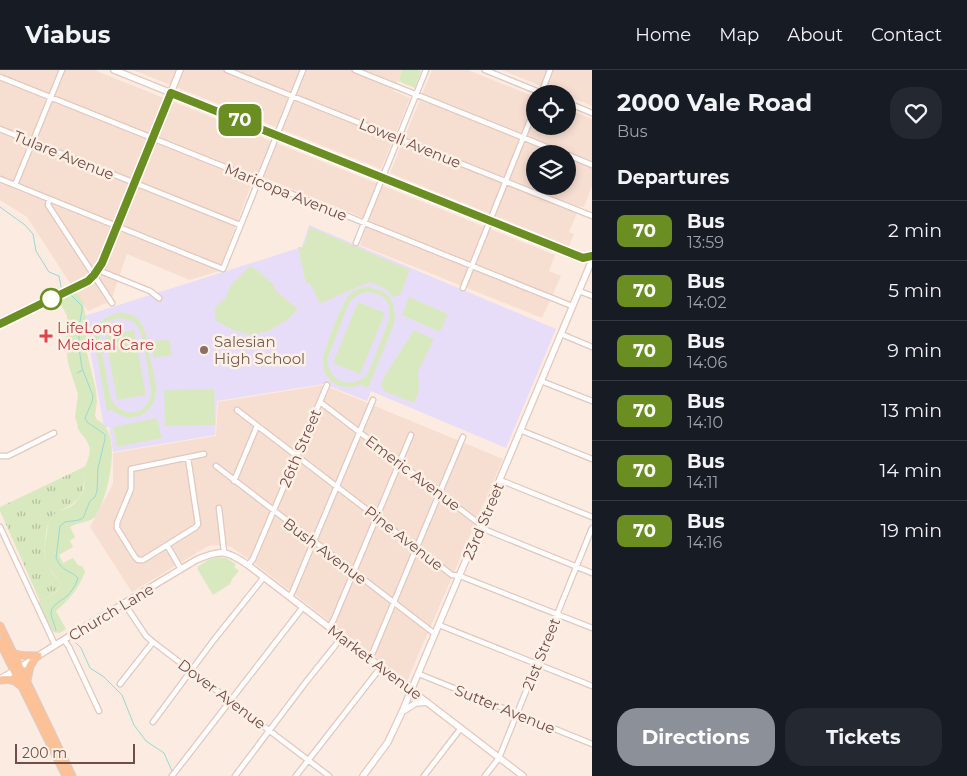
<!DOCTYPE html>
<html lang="en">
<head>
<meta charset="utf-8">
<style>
	body { margin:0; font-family:Montserrat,sans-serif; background:#242831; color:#f1f3f6; height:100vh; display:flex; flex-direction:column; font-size:19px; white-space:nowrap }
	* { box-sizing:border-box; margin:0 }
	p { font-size:16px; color:#9ea1a6 }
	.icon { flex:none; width:28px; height:28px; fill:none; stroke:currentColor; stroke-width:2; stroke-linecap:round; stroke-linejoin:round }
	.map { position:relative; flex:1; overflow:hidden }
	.side { display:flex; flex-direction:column; background:#171b24; width:375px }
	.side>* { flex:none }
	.badge { padding:0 10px; border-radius:8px; font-size:18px; line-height:32px }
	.controls { position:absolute; left:526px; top:15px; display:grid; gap:10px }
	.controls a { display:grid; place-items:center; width:50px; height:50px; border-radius:50%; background:#171b24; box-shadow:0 2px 8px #0003; font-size:25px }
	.scale { position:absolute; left:15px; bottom:12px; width:120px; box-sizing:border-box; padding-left:5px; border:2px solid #734e47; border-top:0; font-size:14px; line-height:18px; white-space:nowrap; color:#734e47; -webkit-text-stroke:4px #fff0e6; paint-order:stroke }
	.map>.badge { position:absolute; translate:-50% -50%; box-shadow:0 0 0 2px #fff }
	h2 { padding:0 25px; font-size:19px; line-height:45px }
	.round { display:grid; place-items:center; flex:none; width:52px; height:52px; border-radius:20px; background:#242831 }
	.headline { display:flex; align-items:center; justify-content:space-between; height:85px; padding:0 25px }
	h1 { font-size:24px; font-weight:700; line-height:38px }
	.cta { display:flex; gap:10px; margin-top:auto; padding:10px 25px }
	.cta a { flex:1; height:58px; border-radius:20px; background:#8c9099; color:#fff; font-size:20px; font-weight:700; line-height:58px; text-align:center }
	.cta a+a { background:#242831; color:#f1f3f6 }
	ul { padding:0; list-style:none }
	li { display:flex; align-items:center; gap:15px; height:60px; padding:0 25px; border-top:1px solid #363941 }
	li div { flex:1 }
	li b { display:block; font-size:19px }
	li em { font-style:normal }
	li .badge { min-width:55px; font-weight:700; text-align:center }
	header { display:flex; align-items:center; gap:30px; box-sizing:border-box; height:70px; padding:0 25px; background:#171b24; border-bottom:1px solid #363941 }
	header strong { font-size:24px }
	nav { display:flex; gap:28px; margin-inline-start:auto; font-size:18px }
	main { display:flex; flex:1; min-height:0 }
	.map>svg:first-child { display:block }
</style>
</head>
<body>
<header>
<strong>Viabus</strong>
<nav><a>Home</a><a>Map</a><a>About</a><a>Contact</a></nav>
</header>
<main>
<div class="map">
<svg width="592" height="706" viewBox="0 0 592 706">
	<defs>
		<pattern id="grass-tufts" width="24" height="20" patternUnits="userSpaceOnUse" patternTransform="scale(1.25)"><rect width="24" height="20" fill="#d9e9bf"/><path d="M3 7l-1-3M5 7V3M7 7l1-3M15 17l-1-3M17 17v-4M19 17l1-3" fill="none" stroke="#b4bf9d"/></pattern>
	</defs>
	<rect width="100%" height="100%" fill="#fcebe0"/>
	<path fill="#f6ded1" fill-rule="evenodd" d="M0,0H94L555,185L549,201L561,206L542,248L360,175L369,150L255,104L219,201L190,210L127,184L111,231L88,241L27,147L0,130Z
		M133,0H402L393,21L410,28L381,99Z
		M432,0H468L535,27V56H568V39L592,49V91L590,97L592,98V116L584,137L580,136L569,162L574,164L569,176L390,103ZM535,84H568V116H535Z
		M502,0H592V36L568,26V24H561Z
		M324,315L503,389L407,611L254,493L231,477L218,475L208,476L132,522L90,457L113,414V383L216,366L218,332Z"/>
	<path fill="#e8ddf8" d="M309,155L556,259L506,378L371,321L367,331L324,314L217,331L215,365L113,382L109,357H104L84,246L302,177Z"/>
	<path fill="url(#grass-tufts)" d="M86,396C83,407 86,416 80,426C67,444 48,437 46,464C44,477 43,486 49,498C51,503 60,510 60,514C60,522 46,528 40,531L0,441V437Z"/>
	<path fill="#d9e9bf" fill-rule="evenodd" d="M402,0H418L421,1L415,18L398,11Z
		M310,157L410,200L400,225L393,227L386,219L371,212L357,217L322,233L319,232L310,213H306L298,177H303Z
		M249,197H253L273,214L276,221L298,239L287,250L269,261L251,265L233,260L215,250V238L226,227L231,215Z
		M370,217L382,221L389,226L393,233L395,246L394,254L368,318L363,317V314C344,323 322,313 323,290C323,281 343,231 349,225C355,219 362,217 370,217ZM370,222C401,228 388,254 380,273C376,283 373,293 368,303C353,322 325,311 328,287L349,233C355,226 361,222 370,222Z
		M76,222L83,231L86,249L87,283L96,320L97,332L95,345L97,350C123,360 109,421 99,440C97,442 97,445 95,447C88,453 77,452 70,457L75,467L70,471L73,477L59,485L63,493L73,488L78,495L83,497L85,502C79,518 69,530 56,541L66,559L60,563L53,562L38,532C44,529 54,525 58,520C64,511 52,504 48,497C43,484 44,476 47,463C47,459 48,455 49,451C53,440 66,441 74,434C78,430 82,423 84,418C85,412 84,408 84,402C85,394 92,384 89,376C87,368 80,364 77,357L78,356L75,347L78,324L73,309L68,293L66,274L67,246L59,230Z
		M409,227L448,244L440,262L402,245Z
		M358,232L385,243L360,304L333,293Z
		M116,243C143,240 146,262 149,282C152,294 154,305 156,317C158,343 132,357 112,340L107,341L92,258L97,257L105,248ZM117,248C125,248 133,250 138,257C144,266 148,305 151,318C153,346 118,352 110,325L100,272C99,260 105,252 117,248Z
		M134,260L146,325L117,330L105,265Z
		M414,260L434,269L418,302L419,322L414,333L384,321L381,315L384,307Z
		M169,269L172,285L154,288L151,272Z
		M214,319L215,355L165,356L164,320Z
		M157,348L162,368L117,377L113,357Z
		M219,487L226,488L236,494L234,497L239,501L232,509L230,514L213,525L198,500L197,497L208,490Z"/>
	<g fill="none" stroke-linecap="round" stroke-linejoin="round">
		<path stroke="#9bd7d4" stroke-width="1" d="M0,137L25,155L33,164L36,181L49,202L59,206L61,217
			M77,303L83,300
			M56,560C55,555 52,550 51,544C50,536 61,531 67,526C72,521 76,515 78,508C69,499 63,503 56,488L60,456L65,452L79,450L83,448L90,431L95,427L97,421L98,398L105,369V365L103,363L87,352L85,348L92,332L93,326L82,298L79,278V257L82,240V236L71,225
			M76,573L81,578L90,598L104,607L122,625L134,655L146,671L164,683L172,701"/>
		<defs>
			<path id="street" d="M227,0L592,146
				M355,0L564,84
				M485,0L544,24
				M0,7L572,236
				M541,24L550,0
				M568,33L592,43
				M0,59L240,155
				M568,85L592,95
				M0,109L223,199L303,0
				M15,115L62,0
				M49,129L48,135L112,233
				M356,173L426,0
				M98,200L150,221L159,228
				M463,218L535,38
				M579,221L592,226
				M561,264L592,277
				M541,311L592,331
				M320,332L481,455L486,460L592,503
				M237,340L452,505L460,506L592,558
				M520,360L592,389
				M0,386H8L54,363
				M188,388L198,454L196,457L143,490H138L135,487L117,458V453L131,419V399L204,384
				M216,396L435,564
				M500,410L592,447
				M234,411L257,356
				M219,438L224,482
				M0,457L55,575
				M167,475L181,499
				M248,495L253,489L327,315
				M290,527L293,521L373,330
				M124,533L146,566L153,572L329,706
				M439,555L592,616
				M329,558L334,549L411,365
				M64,570L69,577L99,641
				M370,588L373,582L463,367
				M419,604L592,674
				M120,614L153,572
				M153,652L213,571L264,507
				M172,706L303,537
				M235,706L306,612L342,567
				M296,706L381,597
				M424,706L461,658
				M485,706L499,688L592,458"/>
			<path id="secondary" d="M114,0L583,188L592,186
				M0,254L88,211L94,205L102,193L180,0
				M0,609L14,601L73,564L196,490C221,479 226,480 248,495L523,706
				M402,642L416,633L427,632
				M363,706L388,672L402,642L592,190"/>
			<path id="primary" d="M0,556L72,706
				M0,572L66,706
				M13,583C22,587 29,585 38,586
				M0,610C8,609 14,609 20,615
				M27,610L30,596L35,588"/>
		</defs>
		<use href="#street" stroke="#e2c8bf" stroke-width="7"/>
		<use href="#secondary" stroke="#e7c7bc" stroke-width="8"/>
		<use href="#primary" stroke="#d8cdcb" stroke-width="9"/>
		<use href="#street" stroke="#fff" stroke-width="4.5"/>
		<use href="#secondary" stroke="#fff" stroke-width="5.5"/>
		<use href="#primary" stroke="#fcc197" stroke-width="7"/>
	</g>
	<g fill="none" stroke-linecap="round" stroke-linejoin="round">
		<defs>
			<path id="line" d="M0,254L88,211L94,205L102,193L171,23L583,188L592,186"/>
		</defs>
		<use href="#line" stroke="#fff" stroke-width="11"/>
		<use href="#line" stroke="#6b8e23" stroke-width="8"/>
	</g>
	<circle fill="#fff" stroke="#6b8e23" stroke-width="2.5" cx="51" cy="229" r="10"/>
	<path fill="#e0444e" stroke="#fff0e6" stroke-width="2" d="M43.5 258.5h5v5h5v5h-5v5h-5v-5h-5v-5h5z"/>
	<circle fill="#8d6e63" stroke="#fff0e6" stroke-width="2" cx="204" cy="280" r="5"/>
	<g text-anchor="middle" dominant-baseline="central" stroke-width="5" stroke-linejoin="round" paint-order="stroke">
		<g font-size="15" fill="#734e47" stroke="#fff0e6">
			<text transform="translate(410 73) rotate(22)">Lowell Avenue</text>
			<text transform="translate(64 85) rotate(22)">Tulare Avenue</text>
			<text transform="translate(286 122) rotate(22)">Maricopa Avenue</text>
			<text transform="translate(300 378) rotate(-67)">26th Street</text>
			<text transform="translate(413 403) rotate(37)">Emeric Avenue</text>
			<text transform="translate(483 451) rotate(-67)">23rd Street</text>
			<text transform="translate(404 468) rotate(38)">Pine Avenue</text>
			<text transform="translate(325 481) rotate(37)">Bush Avenue</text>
			<text transform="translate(111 542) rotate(-31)">Church Lane</text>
			<text transform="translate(541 584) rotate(-68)">21st Street</text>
			<text transform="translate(375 592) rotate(37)">Market Avenue</text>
			<text transform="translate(222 624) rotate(37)">Dover Avenue</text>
			<text transform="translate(505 639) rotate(22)">Sutter Avenue</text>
		</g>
		<g font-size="15" fill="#be3a42" stroke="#fff0e6" text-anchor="start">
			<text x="57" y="257">LifeLong<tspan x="57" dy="17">Medical Care</tspan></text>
		</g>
		<g font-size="15" fill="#785e54" stroke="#fff0e6" text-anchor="start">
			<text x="214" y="271">Salesian<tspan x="214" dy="17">High School</tspan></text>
		</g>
	</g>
</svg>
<div class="controls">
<a><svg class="icon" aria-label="locate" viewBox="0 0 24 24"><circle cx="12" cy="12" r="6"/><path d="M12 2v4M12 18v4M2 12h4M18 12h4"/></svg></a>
<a><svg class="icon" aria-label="layers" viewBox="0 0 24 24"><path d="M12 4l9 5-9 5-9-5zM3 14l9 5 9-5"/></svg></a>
</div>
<div class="scale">200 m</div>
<b class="badge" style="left:240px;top:50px;background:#6b8e23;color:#fff">70</b>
</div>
<section class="side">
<div class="headline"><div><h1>2000 Vale Road</h1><p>Bus</p></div><a class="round"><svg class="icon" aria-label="heart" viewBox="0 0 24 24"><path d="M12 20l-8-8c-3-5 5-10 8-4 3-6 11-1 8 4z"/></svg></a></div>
<h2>Departures</h2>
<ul>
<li><span class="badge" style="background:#6b8e23;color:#fff">70</span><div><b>Bus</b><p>13:59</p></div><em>2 min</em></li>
<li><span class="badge" style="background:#6b8e23;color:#fff">70</span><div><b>Bus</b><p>14:02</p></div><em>5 min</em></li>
<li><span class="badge" style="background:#6b8e23;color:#fff">70</span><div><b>Bus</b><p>14:06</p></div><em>9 min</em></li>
<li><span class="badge" style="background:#6b8e23;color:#fff">70</span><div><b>Bus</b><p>14:10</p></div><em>13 min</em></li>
<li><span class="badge" style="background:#6b8e23;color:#fff">70</span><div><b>Bus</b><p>14:11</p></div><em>14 min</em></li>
<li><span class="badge" style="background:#6b8e23;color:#fff">70</span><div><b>Bus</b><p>14:16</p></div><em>19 min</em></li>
</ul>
<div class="cta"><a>Directions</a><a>Tickets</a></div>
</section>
</main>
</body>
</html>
